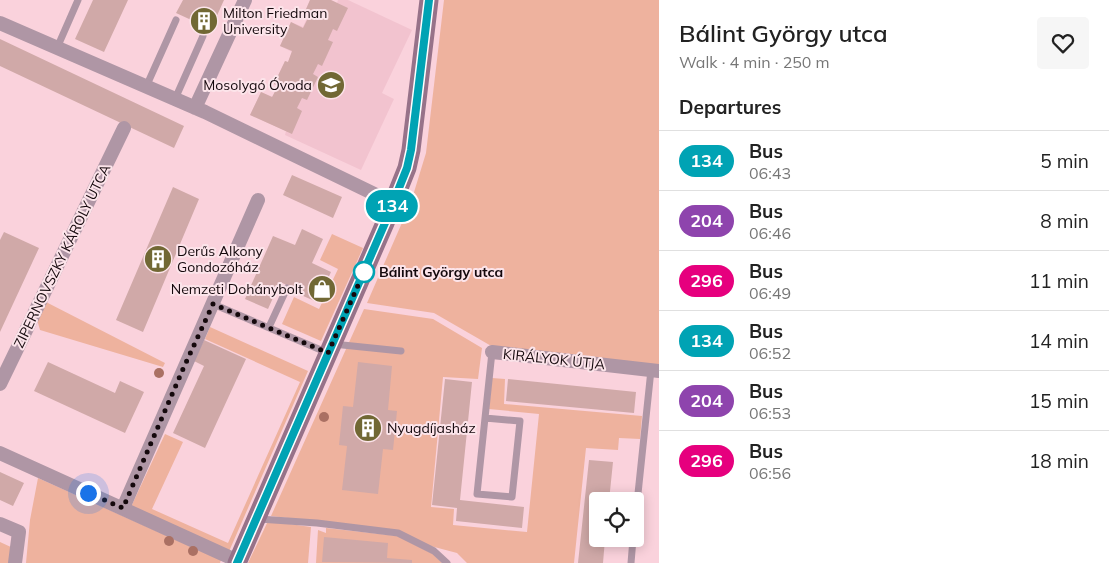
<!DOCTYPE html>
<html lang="en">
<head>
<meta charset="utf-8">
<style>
	body { margin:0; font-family:Mulish,sans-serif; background:#f6f6f6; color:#222; height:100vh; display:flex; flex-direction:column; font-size:19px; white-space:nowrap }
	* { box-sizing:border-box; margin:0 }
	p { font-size:16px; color:#767676 }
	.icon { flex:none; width:28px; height:28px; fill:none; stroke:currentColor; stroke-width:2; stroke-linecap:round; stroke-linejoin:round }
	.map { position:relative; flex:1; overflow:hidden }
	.drawer { display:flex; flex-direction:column; background:#fff; width:450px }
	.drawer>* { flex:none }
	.badge { padding:0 10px; border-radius:16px; font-size:18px; line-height:32px }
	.tools { position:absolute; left:589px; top:492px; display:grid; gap:10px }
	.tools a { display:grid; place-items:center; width:55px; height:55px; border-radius:5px; background:#fff; box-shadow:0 2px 12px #0003; font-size:25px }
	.you { position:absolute; width:25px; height:25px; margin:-12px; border:4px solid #fff; border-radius:50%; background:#1a73e8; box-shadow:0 0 0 8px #1a73e833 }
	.map>.badge { position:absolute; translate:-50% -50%; box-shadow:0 0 0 2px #fff }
	h2 { padding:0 20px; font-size:19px; line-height:45px }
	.round { display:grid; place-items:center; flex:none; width:52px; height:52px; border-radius:5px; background:#f6f6f6 }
	.head { display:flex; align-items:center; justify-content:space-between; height:85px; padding:0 20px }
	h1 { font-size:24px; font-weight:600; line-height:38px }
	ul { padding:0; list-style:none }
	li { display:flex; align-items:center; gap:15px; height:60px; padding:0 20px; border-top:1px solid #e0e0e0 }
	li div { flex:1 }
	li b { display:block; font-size:19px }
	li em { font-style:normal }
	li .badge { min-width:55px; font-weight:700; text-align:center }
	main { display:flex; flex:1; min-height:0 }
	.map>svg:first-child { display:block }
</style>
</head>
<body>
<main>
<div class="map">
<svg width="659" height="563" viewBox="0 0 659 563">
	<rect width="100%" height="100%" fill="#fad2dc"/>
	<path fill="#f2c3cf" d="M310,0H331L337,3L338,0H348L412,30L382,93L394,99L361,170L285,135L286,131L250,115L261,92L273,97L277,86L274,84L285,61L288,62L292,52L280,46L291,22L303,27L307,18L303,16Z"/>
	<path fill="#eeb29e" d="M444,0H659V365L493,347L434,313L367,303L411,202L426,153Z
		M332,234L363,248L321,341L282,324L294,297L319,309L338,269L320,260Z
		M44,301L165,363L163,367L40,330L36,316Z
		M364,309L433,319L482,348L478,379L443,377L431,507L454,509L453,525L527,532L539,414L489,409L492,378L505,379L504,404L642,416L640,439L619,438L618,450L586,448L574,563H467L457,553L423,544L399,531L271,516Z
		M210,327L308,371L227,556L130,509L165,434L183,442L152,509L228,543L300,382L205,339Z
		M38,478L221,560L220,563H26L30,520Z
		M268,521L311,527L308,563H248Z
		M326,528L398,536L433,554L442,563H316L318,530L326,533Z
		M0,542L13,548L11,563H0Z"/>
	<path fill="#d0a9a8" d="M93,0H128L104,52L75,39Z
		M183,0H224L211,29L176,13Z
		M310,0H331L348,8L337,31L333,29L328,40L333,42L322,66L318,64L313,74L318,77L307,100L302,98L297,108L302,111L292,134L250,115L261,92L272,97L278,86L274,84L285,61L288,62L292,51L280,46L291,22L303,28L308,18L303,16Z
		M0,39L184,126L174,148L0,66Z
		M292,175L342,197L333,218L283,195Z
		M173,187L199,199L143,332L116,320Z
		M302,229L323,239L312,263L331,272L317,302L294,292L296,289L280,282L268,309L245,299L273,236L295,245Z
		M4,232L39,248L0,332V240Z
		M204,340L246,359L205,448L173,433L204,366L194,361Z
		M48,362L115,393L120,381L144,392L125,433L34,391Z
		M358,362L392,366L388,410L397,411L393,450L383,449L378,494L342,490L347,446L339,445L343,406L353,407Z
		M445,379L472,382L460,500L524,507L522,528L456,521L457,508L432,505Z
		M508,379L636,392L634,413L506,401Z
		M589,460L613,462L609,501H598V539H605L603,563H578Z
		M0,472L24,483L13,506L0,500Z
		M324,537L388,543L387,558L412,560V563L322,562Z"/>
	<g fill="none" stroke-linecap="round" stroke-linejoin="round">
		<path stroke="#af96a5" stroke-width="7" d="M57,48L78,0
			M146,87L176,20
			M175,99L203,36
			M213,304L328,353
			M269,327L287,288
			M333,344L401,351
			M485,418L477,494L512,497L520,421L485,418L492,352
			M259,519L317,523L398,533L434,551L447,563
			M635,522L651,370
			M631,563L633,539"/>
		<path stroke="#af96a5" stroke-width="14" d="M0,23L205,112L393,203
			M195,108L245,0
			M492,352L659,371
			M0,384L124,128
			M0,453L238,561
			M123,508L258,200
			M0,524L19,532L15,563"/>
		<path stroke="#977289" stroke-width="19" d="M237,563L385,223L407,168L411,150L429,0"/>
	</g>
	<g fill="#aa7063">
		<circle cx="159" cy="373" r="5"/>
		<circle cx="324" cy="417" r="5"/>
		<circle cx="169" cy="541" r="5"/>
		<circle cx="193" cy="551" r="5"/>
	</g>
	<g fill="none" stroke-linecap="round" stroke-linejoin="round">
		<defs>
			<path id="line" d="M237,563L385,223L407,168L411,150L429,0"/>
		</defs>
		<use href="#line" stroke="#fff" stroke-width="11"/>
		<use href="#line" stroke="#00a3b4" stroke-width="8"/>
		<path stroke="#14080c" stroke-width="5" stroke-dasharray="0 9" d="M88,493L123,508L183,369L213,304L328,353L364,272"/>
	</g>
	<defs>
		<symbol id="building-disc" viewBox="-11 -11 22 22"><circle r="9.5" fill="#716834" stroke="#fce4ea"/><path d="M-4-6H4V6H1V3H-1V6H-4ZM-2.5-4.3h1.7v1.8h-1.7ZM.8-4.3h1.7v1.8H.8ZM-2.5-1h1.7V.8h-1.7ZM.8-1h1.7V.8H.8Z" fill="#fff"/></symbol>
		<symbol id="school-disc" viewBox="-11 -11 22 22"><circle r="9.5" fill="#716834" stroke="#fce4ea"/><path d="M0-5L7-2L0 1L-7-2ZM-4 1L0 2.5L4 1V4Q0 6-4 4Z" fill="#fff"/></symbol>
		<symbol id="shop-disc" viewBox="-11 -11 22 22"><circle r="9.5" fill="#716834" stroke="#fce4ea"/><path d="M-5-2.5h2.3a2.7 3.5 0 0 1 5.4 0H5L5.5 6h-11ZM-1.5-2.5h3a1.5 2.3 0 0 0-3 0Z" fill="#fff"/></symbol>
	</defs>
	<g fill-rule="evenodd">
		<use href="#building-disc" x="188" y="5" width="32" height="32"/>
		<use href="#school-disc" x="315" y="69" width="32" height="32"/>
		<use href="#building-disc" x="142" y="243" width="32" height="32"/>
		<use href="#shop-disc" x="306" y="273" width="32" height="32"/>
		<use href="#building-disc" x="352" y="412" width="32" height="32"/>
	</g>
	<circle fill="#fff" stroke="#00a3b4" stroke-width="2.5" cx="364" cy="272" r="10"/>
	<g text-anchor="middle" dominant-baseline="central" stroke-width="4" stroke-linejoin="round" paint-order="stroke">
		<g font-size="14" fill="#14080c" stroke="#fce4ea" text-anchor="start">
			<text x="223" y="13">Milton Friedman<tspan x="223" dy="16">University</tspan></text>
			<text x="312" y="85" text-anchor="end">Mosolygó Óvoda</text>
			<text x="177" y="251">Derűs Alkony<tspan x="177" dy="16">Gondozóház</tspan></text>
			<text x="303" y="289" text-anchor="end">Nemzeti Dohánybolt</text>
			<text x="387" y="428">Nyugdíjasház</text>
		</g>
		<g font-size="14" fill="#14080c" stroke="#fce4ea">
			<text transform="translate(62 256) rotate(-64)">ZIPERNOVSZKY KÁROLY UTCA</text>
			<text transform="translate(554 359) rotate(6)">KIRÁLYOK ÚTJA</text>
		</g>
		<g font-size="14" font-weight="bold" fill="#14080c" stroke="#fce4ea" text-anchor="start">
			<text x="379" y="272">Bálint György utca</text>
		</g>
	</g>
</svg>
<div class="tools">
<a><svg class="icon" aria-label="locate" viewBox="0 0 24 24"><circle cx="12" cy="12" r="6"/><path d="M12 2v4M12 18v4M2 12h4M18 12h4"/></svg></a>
</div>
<div class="you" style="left:88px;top:493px"></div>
<b class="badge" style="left:392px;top:206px;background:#00a3b4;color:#fff">134</b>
</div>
<section class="drawer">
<div class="head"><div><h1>Bálint György utca</h1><p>Walk · 4 min · 250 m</p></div><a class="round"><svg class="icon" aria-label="heart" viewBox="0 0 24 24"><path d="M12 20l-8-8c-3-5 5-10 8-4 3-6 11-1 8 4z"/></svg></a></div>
<h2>Departures</h2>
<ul>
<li><span class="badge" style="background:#00a3b4;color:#fff">134</span><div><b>Bus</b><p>06:43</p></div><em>5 min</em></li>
<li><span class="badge" style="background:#8e44ad;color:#fff">204</span><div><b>Bus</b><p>06:46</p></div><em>8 min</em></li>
<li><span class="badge" style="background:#e6007e;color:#fff">296</span><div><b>Bus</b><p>06:49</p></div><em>11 min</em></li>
<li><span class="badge" style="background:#00a3b4;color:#fff">134</span><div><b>Bus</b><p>06:52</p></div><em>14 min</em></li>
<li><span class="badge" style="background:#8e44ad;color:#fff">204</span><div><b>Bus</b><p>06:53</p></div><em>15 min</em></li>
<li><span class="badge" style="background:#e6007e;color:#fff">296</span><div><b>Bus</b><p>06:56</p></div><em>18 min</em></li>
</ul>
</section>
</main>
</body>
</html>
